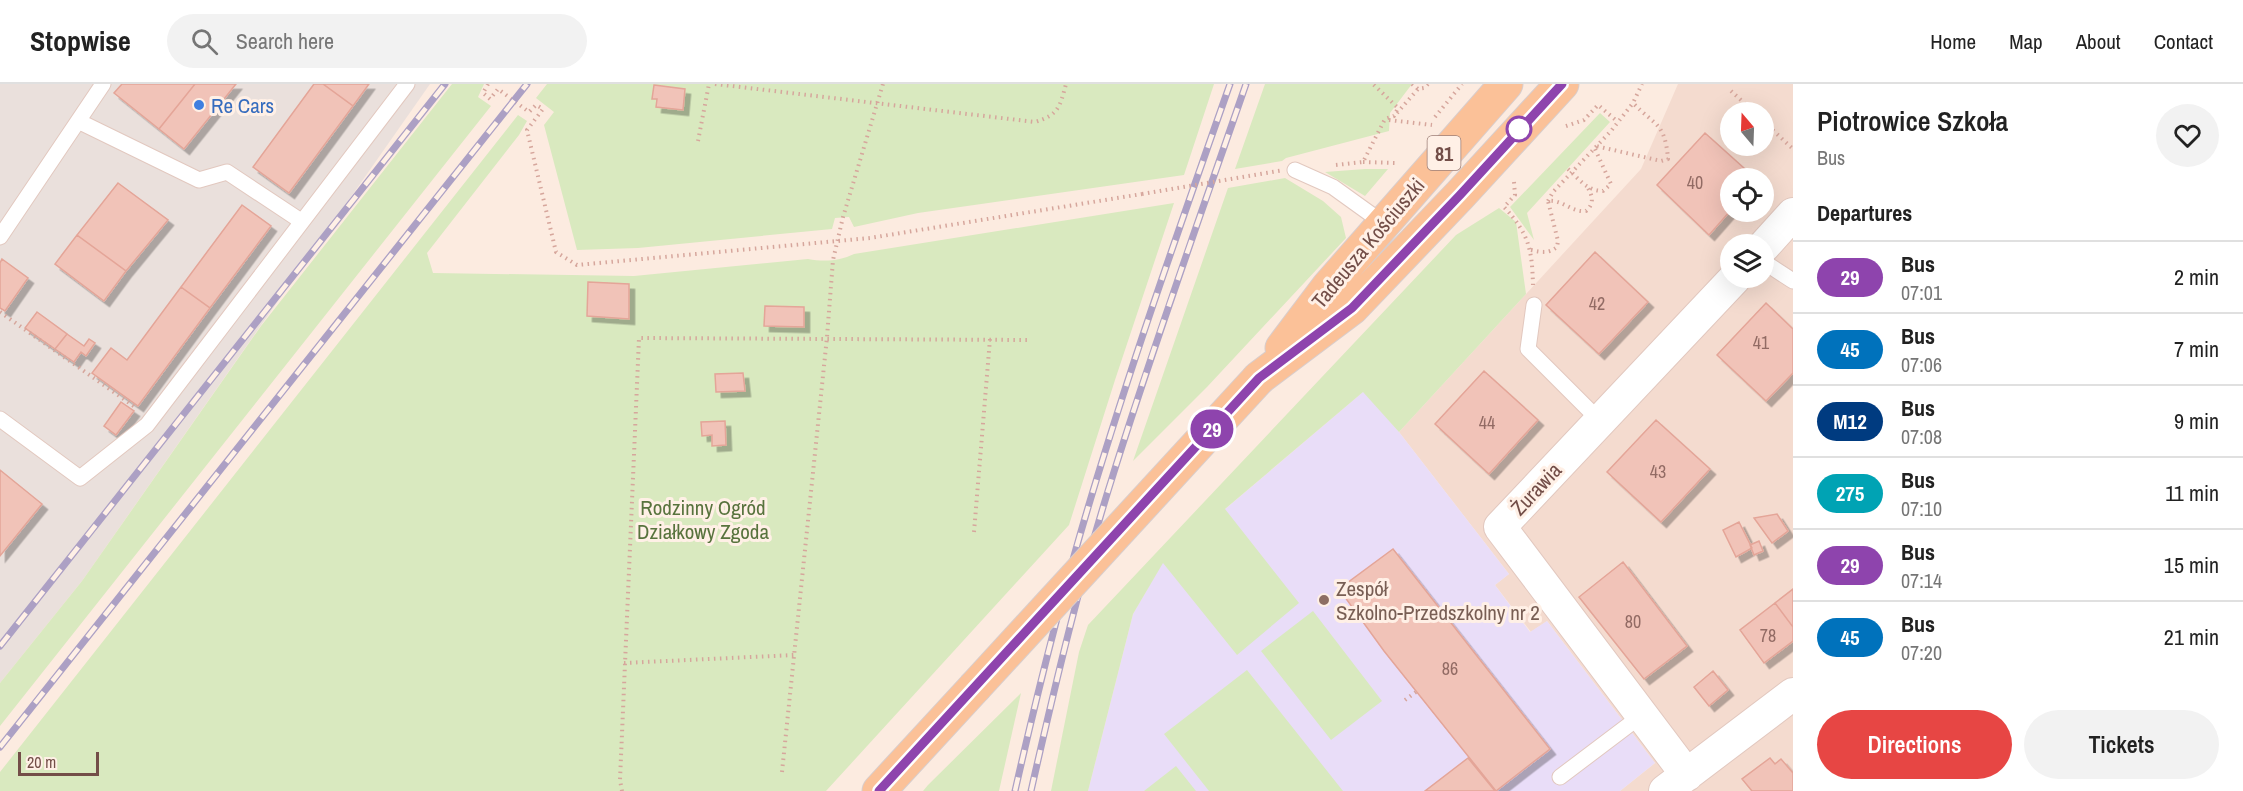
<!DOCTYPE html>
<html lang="en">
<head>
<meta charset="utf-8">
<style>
	body { margin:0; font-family:"Archivo Narrow",sans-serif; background:#f2f2f2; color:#222; height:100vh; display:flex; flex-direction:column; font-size:22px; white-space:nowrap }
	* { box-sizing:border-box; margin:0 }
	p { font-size:20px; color:#767676 }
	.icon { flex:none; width:33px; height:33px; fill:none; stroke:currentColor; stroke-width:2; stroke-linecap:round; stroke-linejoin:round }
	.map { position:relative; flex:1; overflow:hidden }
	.panel { display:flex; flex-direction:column; background:#fff; width:450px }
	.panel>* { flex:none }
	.badge { padding:0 12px; border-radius:20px; font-size:21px; line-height:39px }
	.needle { width:39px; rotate:341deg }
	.tools { position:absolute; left:1720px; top:18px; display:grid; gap:12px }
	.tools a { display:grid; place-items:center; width:54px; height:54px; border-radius:50%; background:#fff; box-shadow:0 6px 24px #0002; font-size:30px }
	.scale { position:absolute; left:18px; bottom:15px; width:81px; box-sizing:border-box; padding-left:6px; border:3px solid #734e48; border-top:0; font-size:16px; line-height:21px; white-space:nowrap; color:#734e48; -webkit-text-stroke:4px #fff0e6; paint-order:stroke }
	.map>.badge { position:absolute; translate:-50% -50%; box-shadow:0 0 0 3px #fff }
	h2 { padding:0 24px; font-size:22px; line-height:54px }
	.round { display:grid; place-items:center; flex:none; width:63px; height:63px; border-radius:32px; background:#f2f2f2 }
	.summary { display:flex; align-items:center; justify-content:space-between; height:102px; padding:0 24px }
	h1 { font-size:28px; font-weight:600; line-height:45px }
	.primary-button { display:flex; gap:12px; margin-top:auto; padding:12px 24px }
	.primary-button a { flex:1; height:69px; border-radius:36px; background:#e74644; color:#fff; font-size:24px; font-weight:600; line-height:69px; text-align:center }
	.primary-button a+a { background:#f2f2f2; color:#222 }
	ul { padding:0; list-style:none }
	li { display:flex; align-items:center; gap:18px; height:72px; padding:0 24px; border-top:2px solid #e0e0e0 }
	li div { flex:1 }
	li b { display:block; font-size:22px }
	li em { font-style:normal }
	li .badge { min-width:66px; font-weight:700; text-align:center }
	header { display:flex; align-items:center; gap:36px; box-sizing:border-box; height:84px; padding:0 30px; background:#fff; border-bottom:2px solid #e0e0e0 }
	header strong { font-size:28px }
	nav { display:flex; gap:33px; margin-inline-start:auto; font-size:21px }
	.search { width:420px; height:54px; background:#f2f2f2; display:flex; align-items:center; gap:15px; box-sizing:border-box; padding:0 21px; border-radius:33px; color:#767676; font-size:22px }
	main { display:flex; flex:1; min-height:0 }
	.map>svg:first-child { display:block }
</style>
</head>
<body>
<header>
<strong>Stopwise</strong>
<div class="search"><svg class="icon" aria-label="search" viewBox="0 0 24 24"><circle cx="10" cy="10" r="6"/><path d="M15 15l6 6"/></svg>Search here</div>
<nav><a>Home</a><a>Map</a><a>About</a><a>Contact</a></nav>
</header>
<main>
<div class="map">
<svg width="1793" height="707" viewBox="0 0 1793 707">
	<defs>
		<filter id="shadow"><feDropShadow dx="5.5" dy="5.5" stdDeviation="0" flood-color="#0004"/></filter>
	</defs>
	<rect width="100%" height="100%" fill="#fcebe0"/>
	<path fill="#f4dbcf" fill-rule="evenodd" d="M1678,0H1793V707H1620L1655,679L1547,537L1531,548L1495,501L1509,490L1399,348L1641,85ZM1731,28H1764V62H1731ZM1731,94H1764V128H1731ZM1731,160H1764V194H1731Z"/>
	<path fill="#eae0dc" d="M0,0H430L82,497L0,599Z"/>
	<path fill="#e9ddf8" d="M1364,307L1399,348L1509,490L1495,501L1530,548L1547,537L1655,679L1620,707H1088L1133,530L1163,478Z"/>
	<path fill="#d9e9bf" d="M452,0H484L478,13L491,22L0,642V599L82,497L261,242Z
		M547,0H1214L1184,91L918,129L854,143L849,133L835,134L832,145L638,164L577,166L544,41L554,28L536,14Z
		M1265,0H1412L1390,29L1389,47L1286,74L1282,77L1235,85Z
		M1600,29L1610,38L1527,129L1534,156L1510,123Z
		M518,31L527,37L519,51L427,169L433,189L634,192L808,175C824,178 840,177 854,170L1174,119L1115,296L1069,441L826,707H0V688Z
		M1365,85H1388L1365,112L1325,88Z
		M1285,94L1323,117L1341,133L1346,154L1207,303L1133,377L1228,104Z
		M1499,124L1516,138L1526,210L1399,348L1363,308L1225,425L1299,519L1237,571L1163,479L1133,530L1088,707H1051L1079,568L1088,541L1456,151Z
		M1313,527L1382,617L1331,656L1261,567Z
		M1247,586L1343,707H1209L1164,650Z
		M1021,609L999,707H923L928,701Z
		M1176,682L1196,707H1144Z"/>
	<path fill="#f1c3b8" stroke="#e4a598" stroke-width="1.5" filter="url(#shadow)" d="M122,0H195L159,45L114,9Z
		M195,0H236L184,65L159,45Z
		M314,0H323L353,22L289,109L253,83Z
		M323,0H369L353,22Z
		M654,1L685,5L683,26L656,23L657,15H652Z
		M1705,49L1755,94H1731V126L1709,151L1657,101Z
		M118,99L168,136L126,187L77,151Z
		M242,121L271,142L210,224L181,203Z
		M77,151L126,187L104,217L55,180Z
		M1595,168L1648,218L1599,270L1546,221Z
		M2,175L28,194L5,227L0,224V179Z
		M588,198L629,200V235L587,232Z
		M181,203L210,224L138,322L92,289L111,264L127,276Z
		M1766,219L1793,245V289L1766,317L1717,271Z
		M765,222L804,223V243L764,242Z
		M37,228L67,250L55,265L25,244Z
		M67,250L84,262L89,255L95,259L86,272L81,268L74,278L55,265Z
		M1484,287L1538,336L1489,390L1435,340Z
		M743,289L745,307L716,308L715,290Z
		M121,318L134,327L116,351L104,342Z
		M1656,336L1710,385L1661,438L1607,388Z
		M725,337L726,361L712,362V351L702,352L701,338Z
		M0,386L42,420L0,472Z
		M1777,430L1788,447L1772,459L1754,434Z
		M1739,438L1752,464L1736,473L1723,446Z
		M1759,457L1763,467L1754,471L1750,461Z
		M1393,465L1550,665L1496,707L1384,567L1339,505Z
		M1623,478L1687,562L1644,595L1579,513Z
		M1793,505V543L1775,519Z
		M1775,519L1793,543V557L1764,579L1740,546Z
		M1713,587L1728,606L1709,622L1694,603Z
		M1468,674L1495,707H1425Z
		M1770,674L1775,680L1781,675L1793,689V707H1752L1742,695Z"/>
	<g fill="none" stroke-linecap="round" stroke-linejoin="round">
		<defs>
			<path id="lane" d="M78,37L199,96L227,88L301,137
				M1295,86L1333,103L1383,139
				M0,153L103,0
				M1764,178L1793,197
				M1534,221L1528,265L1600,337
				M0,335L80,394L147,341L407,0
				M1560,693L1642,631"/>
			<path id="street" d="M1764,162L1793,130
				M1687,691L1500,443L1735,194
				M1665,707L1793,610"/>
			<path id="primary" d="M1282,264L1328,203L1506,0
				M1259,294L1352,224L1460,111L1562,0
				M879,707L974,604"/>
		</defs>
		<use href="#lane" stroke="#e2c8bf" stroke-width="17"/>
		<use href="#street" stroke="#e2c8bf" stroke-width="34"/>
		<use href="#primary" stroke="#d8cdcc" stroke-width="35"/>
		<path stroke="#d6a69c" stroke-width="4" stroke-dasharray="1.5 4.5" stroke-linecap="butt" d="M488,0L483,9L490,15L498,5L529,28L536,21L543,25L527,46L556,168L577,181L870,154L1142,110
			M715,0L1035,38C1059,31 1060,22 1066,0
			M1412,0L1418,5L1424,4L1428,0
			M1731,7L1754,28
			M1397,29L1418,5
			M1435,33L1462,0
			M1389,36L1432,41
			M1764,38L1793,65
			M1566,42L1584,36L1598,21L1618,38
			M698,57L709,0
			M1363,78L1396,79L1398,77
			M1336,81L1363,78L1385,35L1394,32L1398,24L1373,0
			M1568,85C1579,95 1587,107 1603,107L1611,100L1595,65L1596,62L1661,77L1668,75C1665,38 1655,42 1633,19L1642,0
			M1514,98L1515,111L1504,123C1529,150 1532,165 1533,201
			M1548,117L1553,108L1611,47L1633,19
			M1531,166C1541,168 1548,170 1557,163L1558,157L1548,117C1562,115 1572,129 1586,127C1594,120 1593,113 1588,104
			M0,228L135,323
			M974,448L990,255
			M624,579L794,571
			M1405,616L1416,608
			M782,688L827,253L833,176L843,133L883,0
			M622,707L620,696L639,254L1029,256"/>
		<use href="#lane" stroke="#fff" stroke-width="15"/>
		<use href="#street" stroke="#fff" stroke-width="32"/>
		<use href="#primary" stroke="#fbc198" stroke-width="33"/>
		<defs>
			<path id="rail" d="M0,562L445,0
				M0,663L527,0
				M1015,707C1037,610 1061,513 1090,417C1132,277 1181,139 1230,0
				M1031,707C1055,601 1080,495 1113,391C1154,260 1201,130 1246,0"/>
		</defs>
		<use href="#rail" stroke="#aca0c4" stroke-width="7"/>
		<use href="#rail" stroke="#fff0e6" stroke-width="4.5" stroke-dasharray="14" stroke-linecap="butt"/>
		<defs>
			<path id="primary-bridge" d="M974,604L1259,294"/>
		</defs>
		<use href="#primary-bridge" stroke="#d8cdcc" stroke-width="35" stroke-linecap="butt"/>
		<path stroke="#d6a69c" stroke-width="4" stroke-dasharray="1.5 4.5" stroke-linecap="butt" d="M1142,110L1284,86"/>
		<use href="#primary-bridge" stroke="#fbc198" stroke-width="33"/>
	</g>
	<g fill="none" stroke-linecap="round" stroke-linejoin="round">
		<defs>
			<path id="line" d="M879,707L1259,294L1352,224L1460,111L1562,0"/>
		</defs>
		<use href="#line" stroke="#fff" stroke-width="14"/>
		<use href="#line" stroke="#8e44ad" stroke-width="9"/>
	</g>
	<circle fill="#3f7fe0" stroke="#fff0e6" stroke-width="2" cx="199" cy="21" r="6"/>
	<circle fill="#fff" stroke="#8e44ad" stroke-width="3" cx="1519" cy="45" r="12"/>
	<circle fill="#8d6e63" stroke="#fff0e6" stroke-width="2" cx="1324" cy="516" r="6"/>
	<g text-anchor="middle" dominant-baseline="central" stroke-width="6" stroke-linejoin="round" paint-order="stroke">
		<g font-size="18" fill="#926b64">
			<text x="1695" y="98">40</text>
			<text x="1597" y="219">42</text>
			<text x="1761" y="258">41</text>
			<text x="1487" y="338">44</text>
			<text x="1658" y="387">43</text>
			<text x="1633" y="537">80</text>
			<text x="1768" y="551">78</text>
			<text x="1450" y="584">86</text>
		</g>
		<rect fill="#fff0e6" stroke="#9d7f77" stroke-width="1.5" x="1427.5" y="52" width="33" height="34" rx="4.5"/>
		<g font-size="20" font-weight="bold" fill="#734e48">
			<text x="1444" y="69">81</text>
		</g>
		<g font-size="21" fill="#366cbe" stroke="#fff0e6" text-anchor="start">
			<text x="211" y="21">Re Cars</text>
		</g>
		<g font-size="21" fill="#734e48" stroke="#fff0e6">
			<text transform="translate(1368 159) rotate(-50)">Tadeusza Kościuszki</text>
			<text transform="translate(1536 405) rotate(-47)">Żurawia</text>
		</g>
		<g font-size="21" fill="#58733d" stroke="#fff0e6">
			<text x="703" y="423">Rodzinny Ogród<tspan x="703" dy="24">Działkowy Zgoda</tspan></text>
		</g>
		<g font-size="21" fill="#785e54" stroke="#fff0e6" text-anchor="start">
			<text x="1336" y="504">Zespół<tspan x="1336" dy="24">Szkolno-Przedszkolny nr 2</tspan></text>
		</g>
	</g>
</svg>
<div class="tools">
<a><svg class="needle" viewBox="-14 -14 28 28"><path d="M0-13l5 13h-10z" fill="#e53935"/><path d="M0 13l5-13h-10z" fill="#767676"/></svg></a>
<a><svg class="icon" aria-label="locate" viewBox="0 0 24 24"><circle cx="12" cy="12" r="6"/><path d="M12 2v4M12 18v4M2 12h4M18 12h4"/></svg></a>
<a><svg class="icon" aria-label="layers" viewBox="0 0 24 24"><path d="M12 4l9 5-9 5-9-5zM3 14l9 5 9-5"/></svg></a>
</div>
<div class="scale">20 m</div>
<b class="badge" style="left:1212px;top:345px;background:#8e44ad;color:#fff">29</b>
</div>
<section class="panel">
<div class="summary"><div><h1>Piotrowice Szkoła</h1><p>Bus</p></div><a class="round"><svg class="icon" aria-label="heart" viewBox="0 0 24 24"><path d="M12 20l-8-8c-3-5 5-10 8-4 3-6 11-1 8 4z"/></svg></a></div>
<h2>Departures</h2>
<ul>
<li><span class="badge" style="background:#8e44ad;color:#fff">29</span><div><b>Bus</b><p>07:01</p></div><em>2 min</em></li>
<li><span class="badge" style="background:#0072bc;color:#fff">45</span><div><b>Bus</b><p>07:06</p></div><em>7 min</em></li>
<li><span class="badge" style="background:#003b80;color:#fff">M12</span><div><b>Bus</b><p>07:08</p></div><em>9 min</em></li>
<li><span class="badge" style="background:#00a3b4;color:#fff">275</span><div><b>Bus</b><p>07:10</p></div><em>11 min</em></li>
<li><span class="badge" style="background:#8e44ad;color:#fff">29</span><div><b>Bus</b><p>07:14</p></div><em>15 min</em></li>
<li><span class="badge" style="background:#0072bc;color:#fff">45</span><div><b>Bus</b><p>07:20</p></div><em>21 min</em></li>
</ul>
<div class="primary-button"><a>Directions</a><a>Tickets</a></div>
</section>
</main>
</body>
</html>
